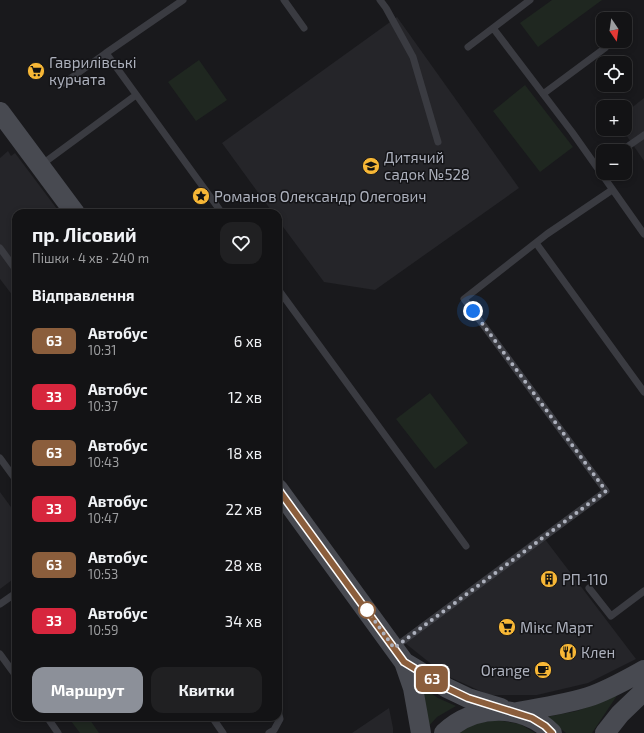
<!DOCTYPE html>
<html lang="uk">
<head>
<meta charset="utf-8">
<style>
	body { margin:0; font-family:"Exo 2",sans-serif; background:#202022; color:#f1f3f6; height:100vh; display:flex; flex-direction:column; font-size:15px; white-space:nowrap }
	* { box-sizing:border-box; margin:0 }
	p { font-size:13px; color:#9d9ea0 }
	.icon { flex:none; width:22px; height:22px; fill:none; stroke:currentColor; stroke-width:2; stroke-linecap:round; stroke-linejoin:round }
	.map { position:relative; flex:1; overflow:hidden }
	.drawer { position:absolute; left:12px; top:209px; width:270px; height:512px; display:flex; flex-direction:column; background:#131315; border-radius:12px; box-shadow:0 2px 6px #0003,0 0 0 1px #323234 }
	.drawer>* { flex:none }
	.badge { padding:0 8px; border-radius:6px; font-size:14px; line-height:26px }
	.needle { width:26px; rotate:167deg }
	.fabs { position:absolute; left:596px; top:12px; display:grid; gap:8px }
	.fabs a { display:grid; place-items:center; width:36px; height:36px; border-radius:8px; background:#131315; box-shadow:0 2px 6px #0003,0 0 0 1px #323234; font-size:20px }
	.you { position:absolute; width:20px; height:20px; margin:-10px; border:3px solid #fff; border-radius:50%; background:#1a73e8; box-shadow:0 0 0 6px #1a73e833 }
	.map>.badge { position:absolute; translate:-50% -50%; box-shadow:0 0 0 2px #fff }
	h2 { padding:0 20px; font-size:15px; line-height:36px }
	.round { display:grid; place-items:center; flex:none; width:42px; height:42px; border-radius:12px; background:#202022 }
	.head { display:flex; align-items:center; justify-content:space-between; height:68px; padding:0 20px }
	h1 { font-size:19px; font-weight:700; line-height:30px }
	.button { display:flex; gap:8px; margin-top:auto; padding:8px 20px }
	.button a { flex:1; height:46px; border-radius:12px; background:#8c9099; color:#fff; font-size:16px; font-weight:700; line-height:46px; text-align:center }
	.button a+a { background:#202022; color:#f1f3f6 }
	ul { padding:0; list-style:none }
	li { display:flex; align-items:center; gap:12px; height:56px; padding:0 20px }
	li div { flex:1 }
	li b { display:block; font-size:15px }
	li em { font-style:normal }
	li .badge { min-width:44px; font-weight:700; text-align:center }
	.map>svg:first-child { display:block }
</style>
</head>
<body>
<div class="map">
<svg width="644" height="733" viewBox="0 0 644 733">
	<rect width="100%" height="100%" fill="#19191c"/>
	<path fill="#252529" d="M397,17L519,188L375,290L324,282L278,220V213H273L222,143Z
		M644,98V161L622,129H625V113Z
		M8,151L11,156L15,153L60,213H16V300L0,279V158Z
		M0,492L16,514V577L0,589Z
		M541,534L636,659L588,683L537,695H489L445,675L400,639Z
		M389,708L393,728V733H352Z"/>
	<path fill="#1f2720" d="M552,0H602L538,47L520,23Z
		M199,60L227,100L196,121L168,82Z
		M525,85L573,147L540,172L493,111Z
		M430,393L468,443L435,469L396,419Z
		M423,688L438,698L456,706L437,717L425,730Z
		M618,694L592,733H566L546,717L577,711Z
		M68,717H88L99,733H80Z
		M496,720L520,724L535,733H457L472,724Z"/>
	<g fill="none" stroke-linecap="round" stroke-linejoin="round">
		<path stroke="#3a3b41" stroke-width="7" d="M183,0L106,53L222,213
			M284,0L304,28
			M380,0L386,8L413,57L438,142
			M493,28L572,132L644,234
			M468,47L530,0
			M64,83L106,53
			M543,94L605,48
			M621,151L644,135
			M41,165L136,95
			M536,243L644,392
			M0,248L16,270
			M278,289L466,546
			M0,458L16,480
			M589,588L611,616L644,591
			M0,604L16,593
			M395,647L606,491L464,299L547,234L612,190
			M0,654L16,676
			M47,717L58,733
			M212,717L223,733
			M269,733L274,730L280,719L278,710"/>
		<path stroke="#484a51" stroke-width="20" d="M0,112L75,213
			M278,489L404,662L413,688L421,733
			M404,662L447,688L468,698L501,708
			M517,712C541,708 565,704 588,697C607,691 626,680 644,670
			M444,733C474,704 523,703 552,733
			M605,733L620,714L644,691"/>
	</g>
	<g fill="none" stroke-linecap="round" stroke-linejoin="round">
		<defs>
			<path id="line" d="M278,489L404,662L447,688L468,698L532,718L545,726L552,733"/>
		</defs>
		<use href="#line" stroke="#fff" stroke-width="9"/>
		<use href="#line" stroke="#8b5e3c" stroke-width="6"/>
		<path stroke="#acb0bc" stroke-width="4" stroke-dasharray="0 7.2" d="M367,610L394,648L606,491L473,311"/>
	</g>
	<defs>
		<symbol id="supermarket-disc" viewBox="-11 -11 22 22"><circle r="9.5" fill="#f7b736" stroke="#141417"/><path d="M-6-5.5h2.5l.6 2H6L4.5 2H-2.5L-4.4-4H-6ZM-1.5 3.2a1.3 1.3 0 1 0 .1 0ZM3 3.2a1.3 1.3 0 1 0 .1 0Z" fill="#111"/></symbol>
		<symbol id="school-disc" viewBox="-11 -11 22 22"><circle r="9.5" fill="#f7b736" stroke="#141417"/><path d="M0-5L7-2L0 1L-7-2ZM-4 1L0 2.5L4 1V4Q0 6-4 4Z" fill="#111"/></symbol>
		<symbol id="sight-disc" viewBox="-11 -11 22 22"><circle r="9.5" fill="#f7b736" stroke="#141417"/><path d="M0-6L1.8-2.2L6-1.7L2.9 1.2L3.7 5.4L0 3.3L-3.7 5.4L-2.9 1.2L-6-1.7L-1.8-2.2Z" fill="#111"/></symbol>
		<symbol id="building-disc" viewBox="-11 -11 22 22"><circle r="9.5" fill="#f7b736" stroke="#141417"/><path d="M-4-6H4V6H1V3H-1V6H-4ZM-2.5-4.3h1.7v1.8h-1.7ZM.8-4.3h1.7v1.8H.8ZM-2.5-1h1.7V.8h-1.7ZM.8-1h1.7V.8H.8Z" fill="#111"/></symbol>
		<symbol id="restaurant-disc" viewBox="-11 -11 22 22"><circle r="9.5" fill="#f7b736" stroke="#141417"/><path d="M-5-6h1v4h1v-4h1v4h1v-4h1v5L-1.5 .5V6h-2V.5L-5-1ZM5-6V6H3V1.5H1.5Q1.5-4 5-6Z" fill="#111"/></symbol>
		<symbol id="cafe-disc" viewBox="-11 -11 22 22"><circle r="9.5" fill="#f7b736" stroke="#141417"/><path d="M-5.5-4.5H6V0H3Q3 3.5 0 3.5H-2.5Q-5.5 3.5-5.5 0ZM3-3.2v2h1.7v-2ZM-6 4.5H4V6H-6Z" fill="#111"/></symbol>
	</defs>
	<g fill-rule="evenodd">
		<use href="#supermarket-disc" x="26" y="61" width="20" height="20"/>
		<use href="#school-disc" x="361" y="156" width="20" height="20"/>
		<use href="#sight-disc" x="191" y="186" width="20" height="20"/>
		<use href="#building-disc" x="539" y="569" width="20" height="20"/>
		<use href="#supermarket-disc" x="497" y="617" width="20" height="20"/>
		<use href="#restaurant-disc" x="558" y="642" width="20" height="20"/>
		<use href="#cafe-disc" x="533" y="660" width="20" height="20"/>
	</g>
	<circle fill="#fff" stroke="#8b5e3c" stroke-width="2" cx="367" cy="610" r="8"/>
	<g text-anchor="middle" dominant-baseline="central" stroke-width="3" stroke-linejoin="round" paint-order="stroke">
		<g font-size="15" fill="#acb0bc" stroke="#141417" text-anchor="start">
			<text x="49" y="62">Гаврилівські<tspan x="49" dy="17">курчата</tspan></text>
			<text x="384" y="157">Дитячий<tspan x="384" dy="17">садок №528</tspan></text>
			<text x="214" y="196">Романов Олександр Олегович</text>
			<text x="562" y="579">РП-110</text>
			<text x="520" y="627">Мікс Март</text>
			<text x="581" y="652">Клен</text>
			<text x="530" y="670" text-anchor="end">Orange</text>
		</g>
	</g>
</svg>
<div class="fabs">
<a><svg class="needle" viewBox="-14 -14 28 28"><path d="M0-13l5 13h-10z" fill="#e53935"/><path d="M0 13l5-13h-10z" fill="#9d9ea0"/></svg></a>
<a><svg class="icon" aria-label="locate" viewBox="0 0 24 24"><circle cx="12" cy="12" r="6"/><path d="M12 2v4M12 18v4M2 12h4M18 12h4"/></svg></a>
<a>+</a>
<a>−</a>
</div>
<div class="you" style="left:473px;top:311px"></div>
<b class="badge" style="left:432px;top:679px;background:#8b5e3c;color:#fff">63</b>
<section class="drawer">
<div class="head"><div><h1>пр. Лісовий</h1><p>Пішки · 4 хв · 240 m</p></div><a class="round"><svg class="icon" aria-label="heart" viewBox="0 0 24 24"><path d="M12 20l-8-8c-3-5 5-10 8-4 3-6 11-1 8 4z"/></svg></a></div>
<h2>Відправлення</h2>
<ul>
<li><span class="badge" style="background:#8b5e3c;color:#fff">63</span><div><b>Автобус</b><p>10:31</p></div><em>6 хв</em></li>
<li><span class="badge" style="background:#d7263d;color:#fff">33</span><div><b>Автобус</b><p>10:37</p></div><em>12 хв</em></li>
<li><span class="badge" style="background:#8b5e3c;color:#fff">63</span><div><b>Автобус</b><p>10:43</p></div><em>18 хв</em></li>
<li><span class="badge" style="background:#d7263d;color:#fff">33</span><div><b>Автобус</b><p>10:47</p></div><em>22 хв</em></li>
<li><span class="badge" style="background:#8b5e3c;color:#fff">63</span><div><b>Автобус</b><p>10:53</p></div><em>28 хв</em></li>
<li><span class="badge" style="background:#d7263d;color:#fff">33</span><div><b>Автобус</b><p>10:59</p></div><em>34 хв</em></li>
</ul>
<div class="button"><a>Маршрут</a><a>Квитки</a></div>
</section>
</div>
</body>
</html>
